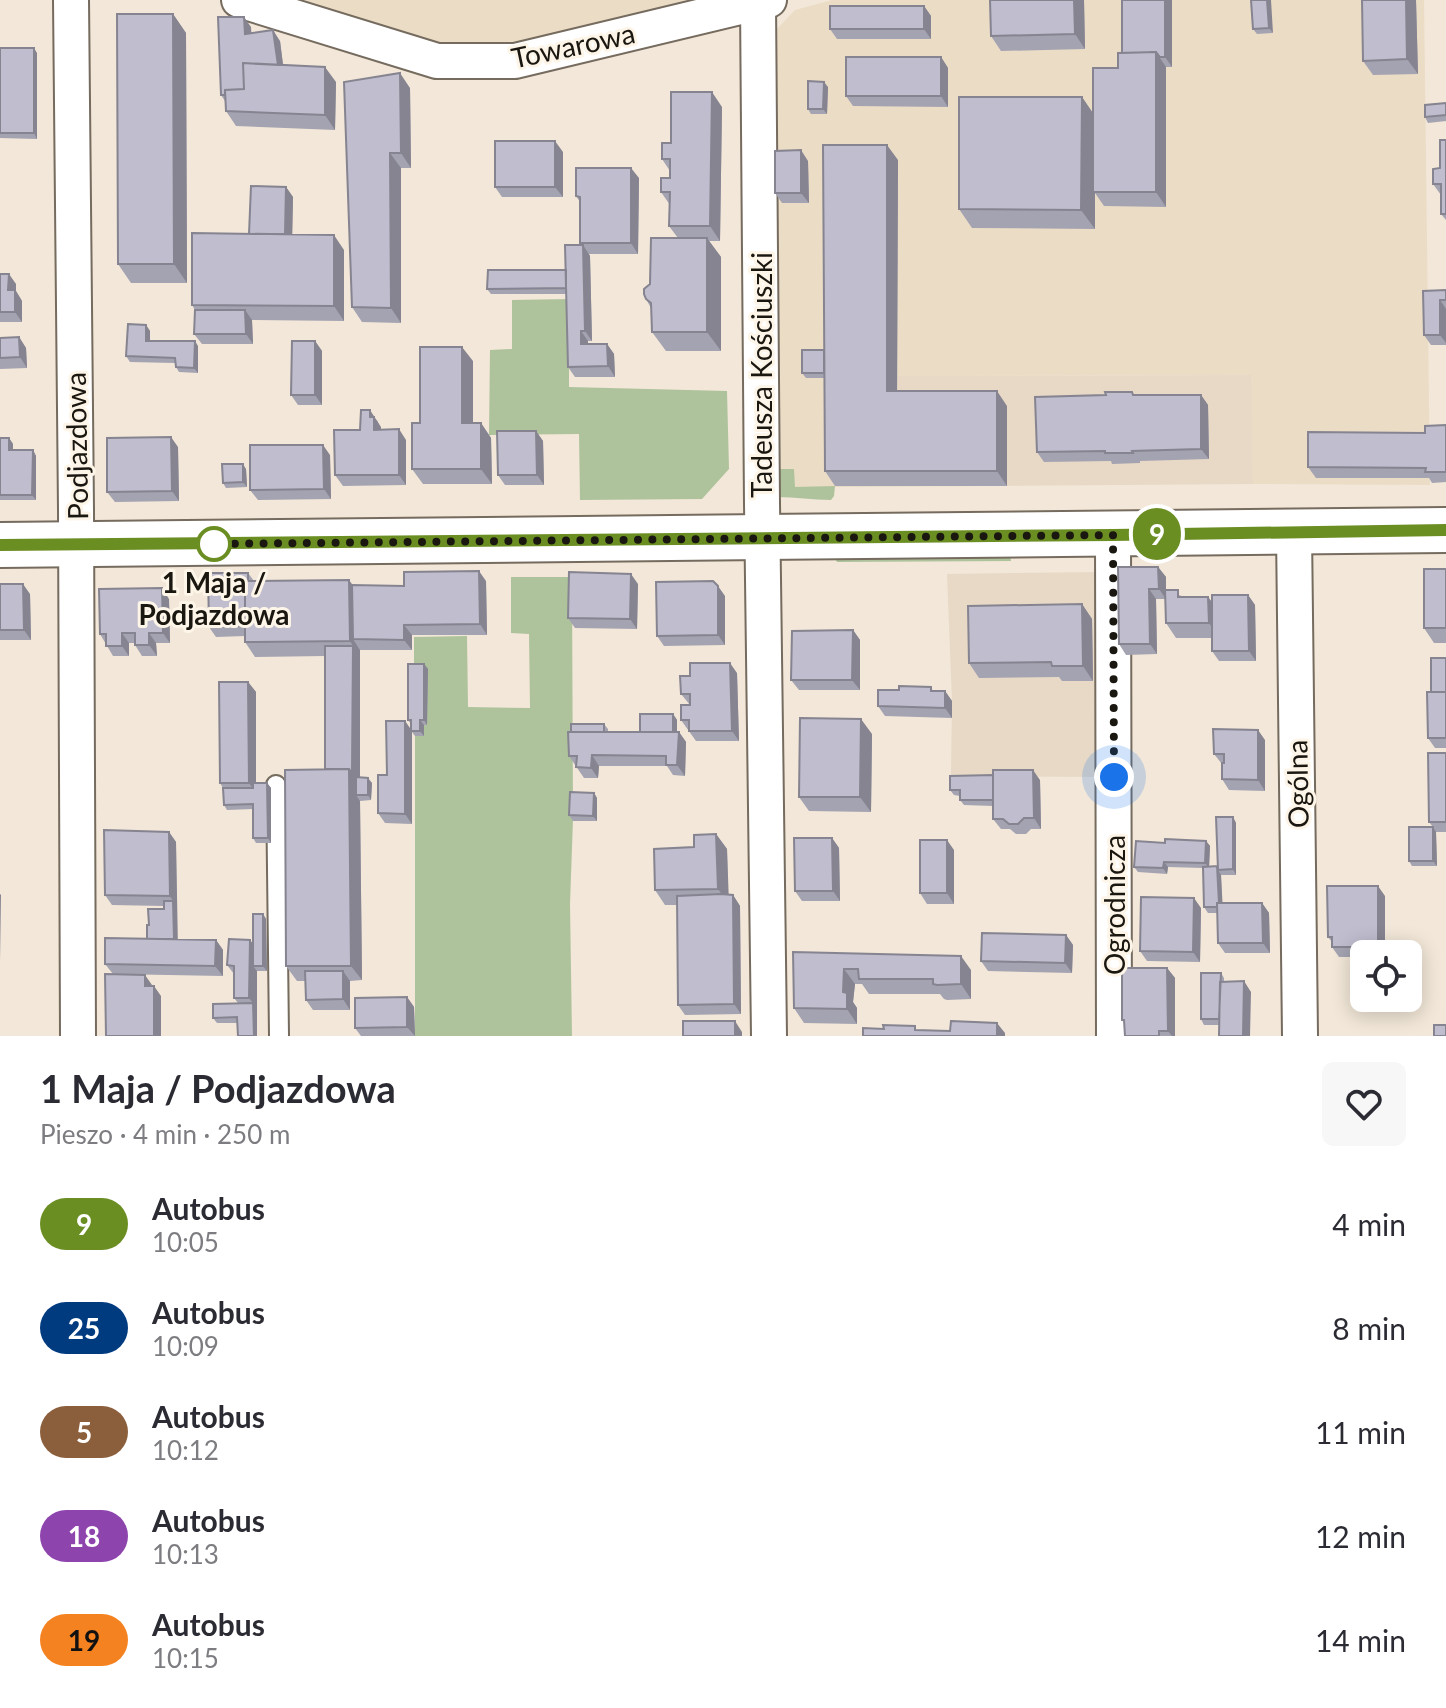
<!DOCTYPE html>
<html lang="pl">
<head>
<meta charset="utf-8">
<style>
	body { margin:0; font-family:Lato,sans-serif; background:#f7f7f7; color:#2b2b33; height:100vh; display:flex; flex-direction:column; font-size:30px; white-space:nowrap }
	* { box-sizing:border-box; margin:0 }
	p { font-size:26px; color:#7c7c81 }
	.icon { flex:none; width:44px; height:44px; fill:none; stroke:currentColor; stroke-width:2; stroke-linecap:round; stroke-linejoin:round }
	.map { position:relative; height:1036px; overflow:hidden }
	.drawer { display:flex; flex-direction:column; background:#fff; flex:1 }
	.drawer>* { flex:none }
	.badge { padding:0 16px; border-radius:26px; font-size:28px; line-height:52px }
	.fabs { position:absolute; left:1350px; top:940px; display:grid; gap:16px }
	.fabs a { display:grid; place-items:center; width:72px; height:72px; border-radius:12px; background:#fff; box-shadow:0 4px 20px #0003; font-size:40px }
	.you { position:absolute; width:40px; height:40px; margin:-20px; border:6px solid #fff; border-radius:50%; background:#1a73e8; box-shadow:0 0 0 12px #1a73e833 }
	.map>.badge { position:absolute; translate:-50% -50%; box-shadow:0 0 0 4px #fff }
	.round { display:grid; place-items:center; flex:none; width:84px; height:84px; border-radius:12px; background:#f7f7f7 }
	.headline { display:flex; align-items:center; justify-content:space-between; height:136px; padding:0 40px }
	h1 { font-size:38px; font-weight:700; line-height:60px }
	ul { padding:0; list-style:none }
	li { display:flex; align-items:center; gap:24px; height:104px; padding:0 40px }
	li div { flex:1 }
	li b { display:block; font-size:30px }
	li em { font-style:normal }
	li .badge { min-width:88px; font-weight:700; text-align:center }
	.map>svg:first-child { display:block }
</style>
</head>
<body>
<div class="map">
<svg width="1446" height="1036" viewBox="0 0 1446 1036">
	<rect width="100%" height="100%" fill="#f2e7d8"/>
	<path fill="#e7d9c6" d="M1252,375L1253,484L835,487V410L897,376Z
		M1102,572L1105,777L951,776L952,701L947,574Z"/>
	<path fill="#ebdcc6" d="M250,0H760L437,58Z
		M832,0H1424L1430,485L1253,484L1251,375L897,376L835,410V487H781L772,47L776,30L795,10Z"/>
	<path fill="#aec39c" d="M569,299V387L727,391L729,469L702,499L580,500L579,434L489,435L490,350L512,349V300Z
		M776,469H794L795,487L835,486L834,496L831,500C812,500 796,497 777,497Z
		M833,554L1010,555L1011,561L841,562H837Z
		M511,577H572L573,819L570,904L572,1036H415V736L424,725L427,724L414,669V637L467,636L468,707L530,708L529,634L511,633Z"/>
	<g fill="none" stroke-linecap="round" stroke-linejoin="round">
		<defs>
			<path id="lane" d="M276,785L279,1036"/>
			<path id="street" d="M71,0L76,510L78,1036
				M239,0L437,61H515L769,0
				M758,3L762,503L769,1036
				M1294,532L1300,1036
				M1113,535L1114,1036"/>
			<path id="secondary" d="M0,545L1446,530"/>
		</defs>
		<use href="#lane" stroke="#756b5e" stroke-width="22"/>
		<use href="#street" stroke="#756b5e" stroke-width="38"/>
		<use href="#secondary" stroke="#756b5e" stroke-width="48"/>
		<use href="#lane" stroke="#fff" stroke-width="18"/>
		<use href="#street" stroke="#fff" stroke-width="34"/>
		<use href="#secondary" stroke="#fff" stroke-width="44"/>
	</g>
	<path fill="#a4a3b1" d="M1084,0L1085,49L1001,51L991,36Z
		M1122,0H1172V67H1166V207L1104,206L1095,193V229L972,228L959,209L1082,97L1093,114L1118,68L1122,53Z
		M1251,0L1273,33L1257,34L1253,29Z
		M1416,0L1418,74L1373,75L1363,61Z
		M924,6L931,16V39H837L830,29Z
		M173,14L186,33L187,283H131L118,264Z
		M251,27V33L280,41L283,65L336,82L335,130L236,126L226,111L225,101L221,95Z
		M0,48L37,53V139L0,138Z
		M941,57L948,68V107L853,106L846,96Z
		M344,82L410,88L411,168H401V323L362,322L352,307Z
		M828,87L827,114H811L808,109Z
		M1446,103V121L1428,123L1425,117Z
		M722,107L720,241H709L721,257V351H666L652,332L651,308L646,299L650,284L678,238L669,226L670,205L661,192L670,178V171L662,159L671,143Z
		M1446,140V220L1441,214V195L1433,184L1440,168Z
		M563,152V197H502L495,187Z
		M898,160L897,391L1007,406V486H835L825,471L824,378H806L802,373L824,350Z
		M808,161L809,203H782L775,193Z
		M639,178L638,254H589L590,256L592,341H588V344H607L614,354L615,377H575L568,367L566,294H491L487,289L566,270L582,245L580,243V202L576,196Z
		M286,187L293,197L292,234L344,250V321L252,320L253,344H202L194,334L195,310L192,305Z
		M0,274L16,284V291L22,301V322H0Z
		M1446,290V345H1431L1424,335L1423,291Z
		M146,325L150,331V341L198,346V373L179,372L176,367L175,363L130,362L126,356Z
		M19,337L26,348L27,368L0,369V338Z
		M315,341L322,351V405H298L291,395Z
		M473,361V423H481L491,438L492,484H423L412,469L420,423Z
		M1132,392L1134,395H1201L1208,405L1209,459L1140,461V463L1112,464L1111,461L1044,462L1037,452L1106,395Z
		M377,420L381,430L406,440V485L343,486L335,475L360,430Z
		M1446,425V482L1432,483L1429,478H1316L1308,467Z
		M536,431L543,441L544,485H505L498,475Z
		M0,438H9L13,444V450H33L36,456V500H0Z
		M178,447L179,501L115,502L107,492Z
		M330,455L331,499L258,500L250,490Z
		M246,469L247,487L226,488L223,483Z
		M1158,567L1166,577V590L1184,597H1208L1212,602L1248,595L1255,605L1256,661H1219L1212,651V638H1176L1166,623L1165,599H1156L1157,654L1126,655L1119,644Z
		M1446,569V643H1434L1424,628Z
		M248,573L254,581L352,585L404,586L486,581L487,635H412V650H360V777L372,783L371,800L360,801L362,980L350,981V1010H313L306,1000V981H297L286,966L325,769V656L255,657L245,642V636L216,637L209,627Z
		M0,584L30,594L31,640H0Z
		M638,584L637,629L575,628L568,618Z
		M725,596V645L664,646L657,636Z
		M169,599L170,643H156L157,656H142L135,645V643H129V656H113L100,634Z
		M1082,604L1092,619L1093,681H1062L1059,677L979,678L969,663Z
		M853,630L860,640V690H799L791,680Z
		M1446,658V748H1435L1428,738L1431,692Z
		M424,664L428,669L427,725H424V736H415L412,732V824L385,823L378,813L387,775L405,721L411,730V724L408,720Z
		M737,673L739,741H696L681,720L690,705L681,694Z
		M248,682L256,692V783H267L271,788V843H256L253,838V809L227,810L224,805L223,788L220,783Z
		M931,687L933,691H945L952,701V718L885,716L878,706L899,690Z
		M673,714L677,720V732H679L686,742L685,776L673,775L667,766H599L598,778H584L569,756L604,724L608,729V732H640Z
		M872,734L871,812L809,811L799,797Z
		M1265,740V791L1229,790L1222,779V764L1214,754Z
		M1446,753V832H1436L1437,866H1412L1409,861L1433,827L1429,822Z
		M1040,780L1041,829H1031L1026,834H1016L1010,829H1001L993,819V806L964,805L960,800V796L954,795L950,790Z
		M594,793L597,798V821H573L569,815Z
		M1233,817L1236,823V875H1221L1222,903H1262L1269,913L1270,953H1225L1218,943L1217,913H1208L1204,907L1203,868L1168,867L1167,874L1138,872L1134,867L1165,843L1206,841L1210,846L1209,867L1217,866Z
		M169,832L176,842L177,939L216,940L223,950V976L113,974L105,964L147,939L149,925L164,909V906L112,905L105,895Z
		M716,834L727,849L728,895H733L740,906L741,1014L685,1015L678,1005L677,905H665L655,890L694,847Z
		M832,838L839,848L840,901H802L795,891Z
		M954,850V904H927L920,893Z
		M1385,896V954H1364V957H1339L1332,947V942L1328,937Z
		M1201,908L1200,962L1147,961L1140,951Z
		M263,914L266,919L267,971H257V1008L238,1023H217L213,1018L238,1003L234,998V974L227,965L250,940L253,944Z
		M1066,935L1073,945L1072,973L988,971L981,961Z
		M793,952L971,970V999L947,1000L944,999L940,994H869L862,984H855L853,1002L857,1008V1024L804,1023L794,1008Z
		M1167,968L1175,978V1036H1125V1024L1122,1020Z
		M1221,973L1224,978V982L1251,992L1219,1025H1204L1201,1019Z
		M407,997L414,1007L415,1036H361L355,1028Z"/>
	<path fill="#868490" d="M1074,0H1084L1085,49L1075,34Z
		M1165,0H1172V67L1165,57Z
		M1267,0H1271L1273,33L1269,28Z
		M1406,0H1416L1418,74L1407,59Z
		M924,6L931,16V39L924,29Z
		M173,14L186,33L187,283L174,264Z
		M244,17L251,27L252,44L245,34Z
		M273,30L280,41L285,80L278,69Z
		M34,48L37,53V139L34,133Z
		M1156,52L1166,67V207L1156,192Z
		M941,57L948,68V107L941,96Z
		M325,67L336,82L335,130L325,115Z
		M400,73L410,88L411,168L401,153Z
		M824,82L828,87L827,114L823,109Z
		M712,92L722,107L720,241L710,226Z
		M1082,97L1095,116V229L1081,210Z
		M555,141L563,152V197L555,187Z
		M887,145L898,160L897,406L887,391Z
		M801,150L808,161L809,203L801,193Z
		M390,153L401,168V323L391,308Z
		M631,168L639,178L638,254L631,243Z
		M286,187L293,197L292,249L285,239Z
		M334,235L344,250V321L334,306Z
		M707,238L721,257V351L707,332Z
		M583,245L590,256L592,341L585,331Z
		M9,274L16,284V291L22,301V322L15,312L8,290Z
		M1440,300L1446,309V343L1440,335Z
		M245,310L252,320L253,344L246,334Z
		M146,325L150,331V346L146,341Z
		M581,331L588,341V354L581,344Z
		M19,337L26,348L27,368L20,357Z
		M195,341L198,346V373L194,368Z
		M315,341L322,351V405L315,395Z
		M607,344L614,354L615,377L608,366Z
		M462,347L473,361V438L462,423Z
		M997,391L1007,406V486L997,471Z
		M1201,395L1208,405L1209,459L1201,449Z
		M370,410L381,427V440L374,430L370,417Z
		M481,423L491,438L492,484L481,469Z
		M399,429L406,440V485L399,475Z
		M536,431L543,441L544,485L537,475Z
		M171,437L178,447L179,501L172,491Z
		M9,438L13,444V456L9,450Z
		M323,445L330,455L331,499L324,489Z
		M33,450L36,456V500L32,495Z
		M243,464L246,469L247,487L243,482Z
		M1158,567L1166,577V599L1159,589Z
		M479,571L486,581L487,635L480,624Z
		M631,574L638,584L637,629L630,619Z
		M349,580L360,595L353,639L360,650V784L352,773L353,646L350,641Z
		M23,584L30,594L31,640L24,630Z
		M718,586L725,596V645L718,635Z
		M162,588L169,599L170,643L163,633Z
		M1149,589L1156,599L1157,654L1150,644Z
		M1248,595L1255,605L1256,661L1249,651Z
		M1208,597L1219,612V638L1209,623Z
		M1082,604L1092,619L1093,681L1083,666Z
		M404,625L412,635V650L404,640Z
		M853,630L860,640V690L852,680Z
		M122,633L129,643V656L122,646Z
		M149,633L156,643L157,656L149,645Z
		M730,663L737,673L739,741L732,731Z
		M424,664L428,669L427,725L424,720Z
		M248,682L256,692V793L249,783Z
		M945,691L952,701V718L945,708Z
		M673,714L677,720V743L673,738Z
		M861,719L872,734L871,812L860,797Z
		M420,720L424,725V736L420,731Z
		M405,721L412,731V824L405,814Z
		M1258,730L1265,740V791L1258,780Z
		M679,732L686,742L685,776L677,765Z
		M592,755L599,766L598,778L591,768Z
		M349,769L360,784L356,795L360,801L362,980L351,966Z
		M1033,770L1040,780L1041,829L1034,818Z
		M368,778L372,783L371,800L368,795Z
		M267,783L271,788V843L268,838Z
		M594,793L597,798V821L593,816Z
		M1233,817L1236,823V875L1233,869Z
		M1433,827L1436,832L1437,866L1433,861Z
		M169,832L176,842L178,949L174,944L173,901L170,896Z
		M716,834L727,849L729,904L718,889Z
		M832,838L839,848L840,901L833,891Z
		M947,840L954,850V904L947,893Z
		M1206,841L1210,846L1209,868L1205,863Z
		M1164,862L1168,867L1167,874L1163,868Z
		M1218,870L1221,875L1223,912L1219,907Z
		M1378,886L1385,896V954H1383L1378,947Z
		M0,894L1,895L0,961Z
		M733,895L740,906L741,1014L734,1004Z
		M1194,898L1201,908L1200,962L1193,952Z
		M1262,903L1269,913L1270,953L1263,943Z
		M263,914L266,919L267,971L263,966Z
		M1066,935L1073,945L1072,973L1065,963Z
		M216,940L223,950V976L215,966Z
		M250,940L257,950L253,966L257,971V1036H254L253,1003L249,998Z
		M961,956L971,970V999L961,984Z
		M1167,968L1175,978V1036H1172L1168,1031Z
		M844,969L855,984L853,1002L857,1008V1024L847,1009L843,992Z
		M343,971L350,981V1010L343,999Z
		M145,975L152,985V996L145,986Z
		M1244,981L1251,992L1250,1036H1243Z
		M154,986L161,996V1036H154Z
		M407,997L414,1007L415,1036L407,1027Z
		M735,1021L742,1032V1036H735Z
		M997,1023L1005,1033V1036H997Z"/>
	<path fill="#bfbdce" stroke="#868490" stroke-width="2" d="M990,0H1074L1075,34L991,36Z
		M1122,0H1165V57H1160L1156,52L1122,53Z
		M1251,0H1267L1269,28L1253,29Z
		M1362,0H1406L1407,59L1363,61Z
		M830,6H924V29H830Z
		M117,14H173L174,264H118Z
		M218,17H244L245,34L273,30L278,65L243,63L244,89L225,90V95H221Z
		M0,48H34V133H0Z
		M1156,52V192H1093V68H1118V53Z
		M846,57H941V96H846Z
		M243,63L325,67V115L226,111L225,90L244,89Z
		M400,73L401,153H390L391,308L352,307L344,82Z
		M808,81L824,82L823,109H808Z
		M671,92H712L710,226H669L670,192H661V178H670V159H662V143H671Z
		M959,97H1082L1081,210L959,209Z
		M1446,103V115L1425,117V105Z
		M1440,140H1446V214H1441V184H1433V169L1440,168Z
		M495,141H555V187H495Z
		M823,145H887V391H997V471H825Z
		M801,150V193H775V151Z
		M576,168H631V243H580V197L576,196Z
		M251,186L286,187L285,234H249Z
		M192,233L334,235V306L192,305Z
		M651,238H707V332H652L651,303L646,299L644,294V289L650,284Z
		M565,245H583L585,331H581V344H607L608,366L568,367Z
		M488,270H566V288L487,289Z
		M0,274H9L8,290H15V312H0Z
		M1446,290V300H1440V335H1424L1423,291Z
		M195,310H245L246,334H194Z
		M128,324L146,325V341H195L194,368L176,367L175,358L126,356Z
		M19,337L20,357L0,358V338Z
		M292,341H315V395H291Z
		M420,347H462V423H481V469H412V423H420Z
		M802,350H824V373H802Z
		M1105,392H1132L1133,395H1201V449L1132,451L1133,453H1105V451L1037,452L1035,397L1106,395Z
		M361,410H370V417H374V430L399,429V475H335L334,430H360Z
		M1446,425V472H1425L1426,468L1308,467V432L1425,433V426Z
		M497,431H536L537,475H498Z
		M171,437L172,491L107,492V438Z
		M0,438H9V450H33L32,495H0Z
		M250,445H323L324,489L250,490Z
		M222,464H243V482L223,483Z
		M1118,567H1158L1159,589H1149L1150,644H1119Z
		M1424,569H1446V628H1424Z
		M479,571L480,624L404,625V640L353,639L352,585L404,586V572Z
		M569,572L631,574L630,619L568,618Z
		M208,573H248V581H245V626L209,627Z
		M349,580L350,641L245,642V581Z
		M713,581L718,586V635L657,636L656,582Z
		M0,584H23L24,630H0Z
		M162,588L163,633H149V645H135V633H122V646H106V634H100L99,589Z
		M1165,590H1178V597H1208L1209,623H1166Z
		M1212,595H1248L1249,651H1212Z
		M1082,604L1083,666H1052L1051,662L969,663L968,606Z
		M853,630L852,680H791L792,631Z
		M325,646H353L352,773L349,769H325Z
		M1431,658H1446V692H1431Z
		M690,663H730L732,731H689V720H681V705H690V694H681L680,676H690Z
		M408,664H424V720H420V731H411V720H408Z
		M219,682H248L249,783H220Z
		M899,686L931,687V691H945V708L878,706V690H899Z
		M1427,692H1446V738H1428Z
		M640,714H673V732H640Z
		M800,718L861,719L860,797H799Z
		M386,721H405V814L378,813V775H387Z
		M571,724H604V732H571Z
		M1213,729L1258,730V780L1222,779V763H1224V754H1214Z
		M568,732H679L677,765H666V756L592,755L591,768L576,767L577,756H569Z
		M1428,753H1446V822H1429Z
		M349,769L351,966H286L285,770Z
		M993,770H1033L1034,818H1024L1018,824H1009L1003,819H993Z
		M993,775V800H960V790H950V776Z
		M356,777L368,778V795H356Z
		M253,783H267L268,838H253V804L224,805L223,788H253Z
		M570,792L594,793L593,816L569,815Z
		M1216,817H1233V869L1218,870Z
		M1409,827H1433V861H1409Z
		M104,830L169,832L170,896L105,895Z
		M716,834L718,889L655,890L654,849L694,847V835Z
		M794,838H832L833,891H795Z
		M1165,839L1206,841L1205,863L1164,862L1163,868L1134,867L1136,841L1165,843Z
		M920,840H947V893H920Z
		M1217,866L1219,903H1217V907H1204L1203,867Z
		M1327,886H1378V947H1332V937H1328Z
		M721,894L733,895L734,1004L678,1005L677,896Z
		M1141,897L1194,898L1193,952L1140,951Z
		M164,901H173L174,939H147V925H149L148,909H164Z
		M1217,903H1262L1263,943H1218Z
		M253,914H263V966H253Z
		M982,933L1066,935L1065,963L981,961Z
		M105,938L216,940L215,966L105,964Z
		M229,939L250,940L249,998H234V966L227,965Z
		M793,952L961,956V984L937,985L933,984V979H859L858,969H844L843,992L847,993V1009L794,1008Z
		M1122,968H1167L1168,1031H1159V1036H1125L1124,1020H1122Z
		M305,971H343V999L306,1000Z
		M1201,973H1221L1219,1019H1201Z
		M105,974L145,975V986H154V1036H106Z
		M1244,981L1243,1036H1219L1220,982Z
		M407,997V1027L355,1028V998Z
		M253,1003L254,1036H238L237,1017L213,1018V1004Z
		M683,1021H735V1036H683Z
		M951,1021L997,1023V1036H863V1028L884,1029L883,1025L915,1026V1030L950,1031Z
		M1434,1025H1446V1036H1434Z"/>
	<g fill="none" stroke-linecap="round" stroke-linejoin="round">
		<defs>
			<path id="line" d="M0,545L1113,535L1446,530"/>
		</defs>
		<use href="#line" stroke="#fff" stroke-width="18"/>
		<use href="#line" stroke="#6b8e23" stroke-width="12"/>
		<path stroke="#1a1610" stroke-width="8" stroke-dasharray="0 14.4" d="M214,544H210L1113,535L1114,777"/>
	</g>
	<circle fill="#fff" stroke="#6b8e23" stroke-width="4" cx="214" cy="544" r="16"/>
	<g text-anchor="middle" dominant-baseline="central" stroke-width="6" stroke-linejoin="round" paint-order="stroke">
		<g font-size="28" fill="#1a1610" stroke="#fef5e9">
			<text transform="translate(573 45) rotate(-12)">Towarowa</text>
			<text transform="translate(761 375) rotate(-90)">Tadeusza Kościuszki</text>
			<text transform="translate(76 446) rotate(-91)">Podjazdowa</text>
			<text transform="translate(1297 784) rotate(-91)">Ogólna</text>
			<text transform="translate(1114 905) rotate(-90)">Ogrodnicza</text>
		</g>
		<g font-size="28" font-weight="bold" fill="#1a1610" stroke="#fef5e9">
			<text x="214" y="582">1 Maja /<tspan x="214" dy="32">Podjazdowa</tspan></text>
		</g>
	</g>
</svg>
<div class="fabs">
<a><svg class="icon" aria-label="locate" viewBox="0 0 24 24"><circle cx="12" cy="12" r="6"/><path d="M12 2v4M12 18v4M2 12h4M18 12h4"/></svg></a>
</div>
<div class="you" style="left:1114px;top:777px"></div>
<b class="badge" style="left:1157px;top:534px;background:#6b8e23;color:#fff">9</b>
</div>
<section class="drawer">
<div class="headline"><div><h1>1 Maja / Podjazdowa</h1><p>Pieszo · 4 min · 250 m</p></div><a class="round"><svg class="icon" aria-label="heart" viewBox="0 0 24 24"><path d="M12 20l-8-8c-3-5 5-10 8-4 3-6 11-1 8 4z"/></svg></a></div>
<ul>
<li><span class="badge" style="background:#6b8e23;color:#fff">9</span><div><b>Autobus</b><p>10:05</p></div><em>4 min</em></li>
<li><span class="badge" style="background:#003b80;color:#fff">25</span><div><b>Autobus</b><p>10:09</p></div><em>8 min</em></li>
<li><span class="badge" style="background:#8b5e3c;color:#fff">5</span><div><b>Autobus</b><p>10:12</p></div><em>11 min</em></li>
<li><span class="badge" style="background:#8e44ad;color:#fff">18</span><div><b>Autobus</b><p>10:13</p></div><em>12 min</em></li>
<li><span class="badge" style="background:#f58220;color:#111">19</span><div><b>Autobus</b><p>10:15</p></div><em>14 min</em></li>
</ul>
</section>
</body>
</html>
